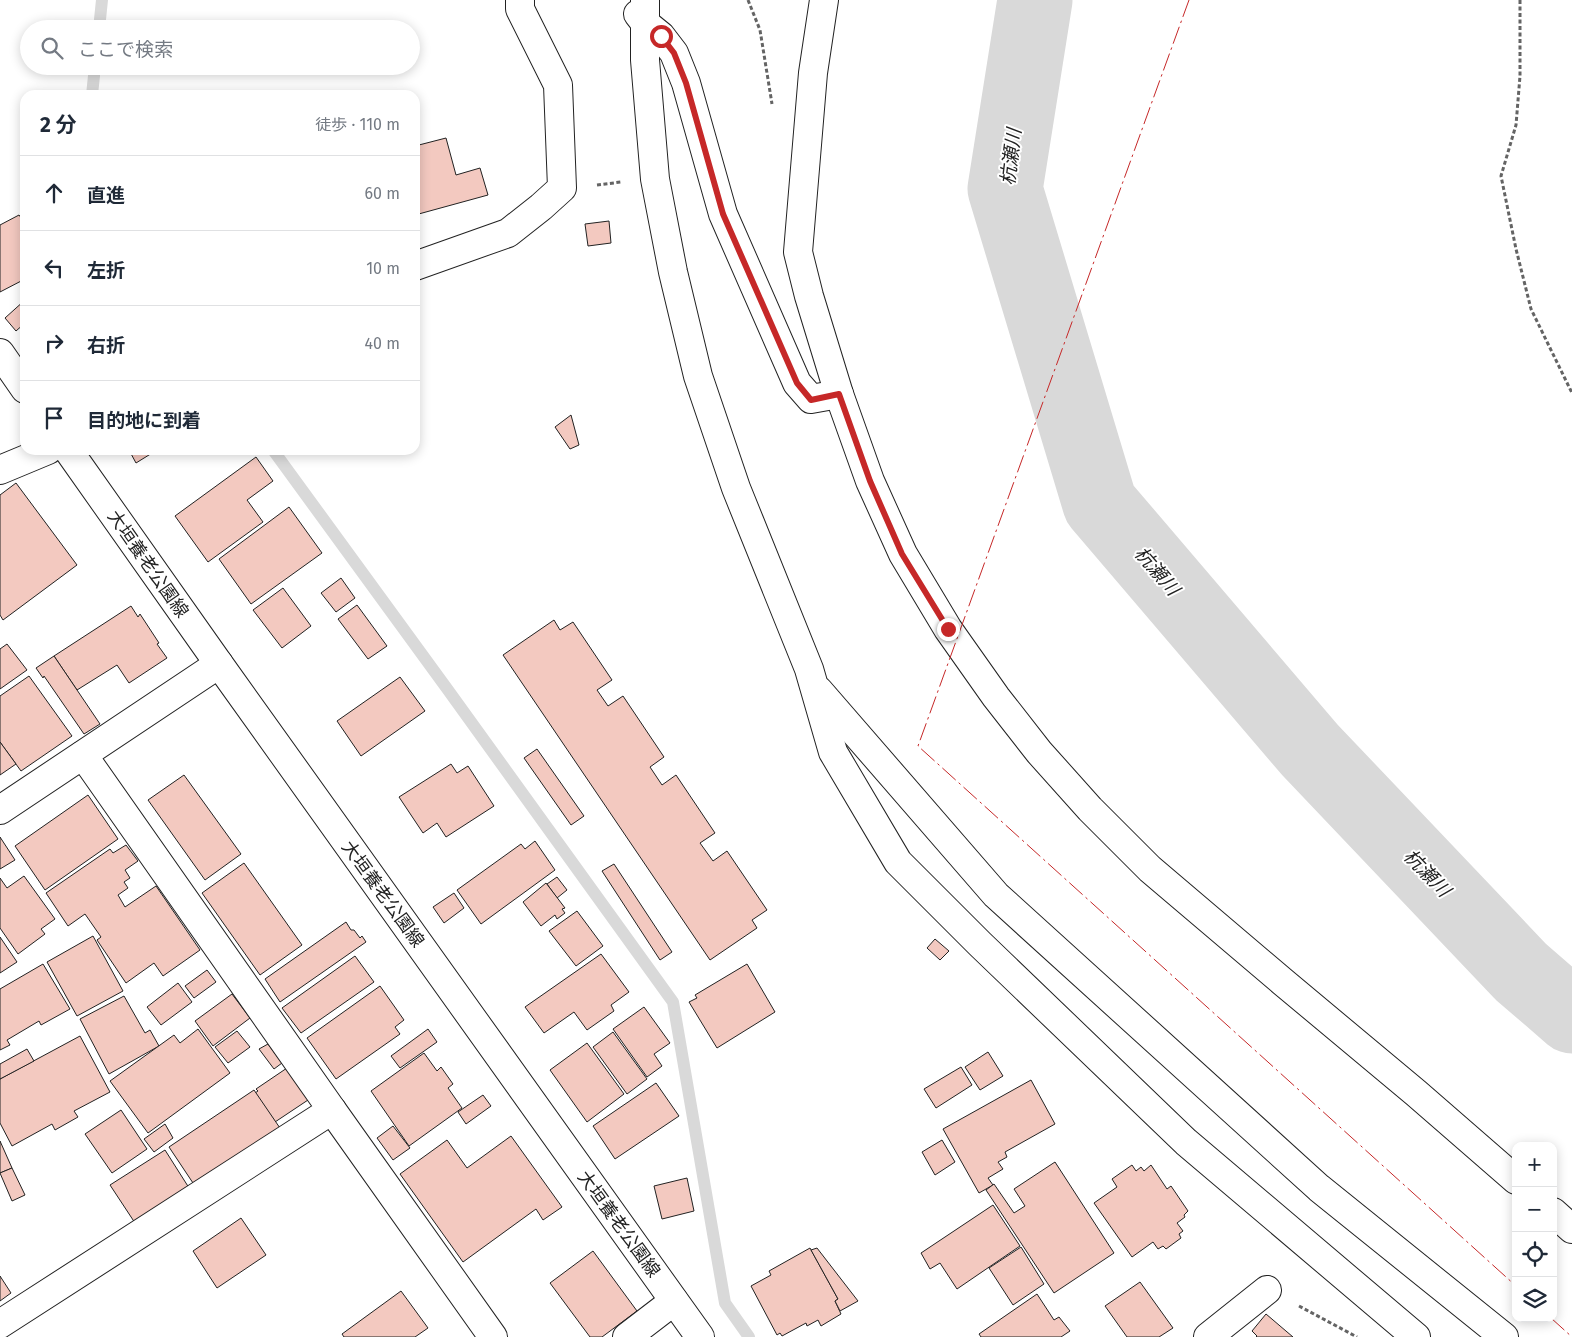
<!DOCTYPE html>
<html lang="ja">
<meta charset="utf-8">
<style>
:root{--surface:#fff;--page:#f6f6f7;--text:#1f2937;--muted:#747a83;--line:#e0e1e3}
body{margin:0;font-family:"Fira Sans","Noto Sans JP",sans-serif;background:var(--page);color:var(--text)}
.controls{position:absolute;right:15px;bottom:15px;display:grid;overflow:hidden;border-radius:10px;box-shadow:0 2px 12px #0003}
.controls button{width:45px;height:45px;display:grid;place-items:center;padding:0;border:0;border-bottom:1px solid var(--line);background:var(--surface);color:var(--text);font:25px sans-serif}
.stop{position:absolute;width:15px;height:15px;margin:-11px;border:4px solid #c62828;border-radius:50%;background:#fff}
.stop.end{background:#c62828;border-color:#fff;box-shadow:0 1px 5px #0008}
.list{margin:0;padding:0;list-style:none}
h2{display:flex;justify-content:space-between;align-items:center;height:65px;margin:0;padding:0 20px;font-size:21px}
h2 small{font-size:16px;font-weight:400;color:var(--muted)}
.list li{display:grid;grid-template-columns:32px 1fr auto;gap:15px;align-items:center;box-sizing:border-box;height:75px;padding:0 20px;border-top:1px solid var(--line)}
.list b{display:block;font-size:19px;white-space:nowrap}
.list em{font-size:16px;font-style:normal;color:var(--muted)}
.icon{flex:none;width:28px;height:28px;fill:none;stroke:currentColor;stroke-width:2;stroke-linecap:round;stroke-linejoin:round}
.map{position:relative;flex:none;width:1572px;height:1337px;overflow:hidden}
.search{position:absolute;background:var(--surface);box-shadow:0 2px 12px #0003;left:20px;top:20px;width:400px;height:55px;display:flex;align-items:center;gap:12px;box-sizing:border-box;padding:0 18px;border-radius:28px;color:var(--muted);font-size:19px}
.panel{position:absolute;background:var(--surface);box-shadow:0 2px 12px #0003;left:20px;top:90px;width:400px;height:365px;border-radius:15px}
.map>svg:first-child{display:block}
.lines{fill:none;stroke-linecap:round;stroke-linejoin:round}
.stream{stroke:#d9d9d9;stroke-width:12}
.river{stroke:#d9d9d9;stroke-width:75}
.building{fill:#f3c9c0;stroke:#222}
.minor-casing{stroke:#222;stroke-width:30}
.primary-casing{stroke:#222;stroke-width:30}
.path{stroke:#646464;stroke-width:3;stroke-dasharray:4 2.5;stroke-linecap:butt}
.minor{stroke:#fff;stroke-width:28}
.primary{stroke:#fff;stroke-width:28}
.power{stroke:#c62828;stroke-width:1;stroke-dasharray:18 4 2.5 4;stroke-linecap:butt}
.route{stroke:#c62828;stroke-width:6}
.labels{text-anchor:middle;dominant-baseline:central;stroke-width:4;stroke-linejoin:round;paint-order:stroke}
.street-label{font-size:18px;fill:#222;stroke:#fff}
.water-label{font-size:19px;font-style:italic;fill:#222;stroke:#fff}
</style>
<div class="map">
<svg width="1572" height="1337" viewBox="0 0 1572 1337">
<rect width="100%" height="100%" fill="#fff"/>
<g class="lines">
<g class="stream">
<path d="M 99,29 L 102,0"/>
<path d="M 92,95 L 95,66"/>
<path d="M 273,450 L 448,690 L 673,1002 L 725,1303 L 749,1337"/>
</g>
<path class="river" d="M 1035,0 L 1005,189 L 1100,504 L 1310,750 L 1521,972 L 1572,1016"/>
</g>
<g class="building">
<path d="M 446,138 L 456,175 L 480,168 L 488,195 L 415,215 L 415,146 Z"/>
<path d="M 19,215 L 25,223 L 25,279 L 0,292 L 0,225 Z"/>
<path d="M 609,221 L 611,243 L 588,246 L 585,224 Z"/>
<path d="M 25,300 L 25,323 L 16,331 L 5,318 Z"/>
<path d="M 571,415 L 579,445 L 570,449 L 555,427 Z"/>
<path d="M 129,450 L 157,450 L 136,463 Z"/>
<path d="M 256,457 L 273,481 L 247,500 L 263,522 L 208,562 L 175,516 Z"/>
<path d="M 16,483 L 77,565 L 3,620 L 0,615 L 0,495 Z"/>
<path d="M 289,507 L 322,553 L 251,604 L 219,559 Z"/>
<path d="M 341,578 L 355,598 L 336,612 L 321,593 Z"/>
<path d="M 283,588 L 311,626 L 282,648 L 253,610 Z"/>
<path d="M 357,605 L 387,646 L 368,659 L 338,619 Z"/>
<path d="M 131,606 L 138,617 L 140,614 L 159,643 L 157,644 L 167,658 L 129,683 L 117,665 L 77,690 L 54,656 Z"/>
<path d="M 554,620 L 560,630 L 573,622 L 612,680 L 597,690 L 608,706 L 623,696 L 664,757 L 650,767 L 662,785 L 676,775 L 715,833 L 700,843 L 713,861 L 727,851 L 767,910 L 752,920 L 757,928 L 710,960 L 503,655 Z"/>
<path d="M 7,644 L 27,670 L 0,689 L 0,649 Z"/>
<path d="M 54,656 L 100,724 L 84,734 L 44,676 L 43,678 L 36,668 Z"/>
<path d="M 29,676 L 72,736 L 21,771 L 0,742 L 0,696 Z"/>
<path d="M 400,677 L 425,711 L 361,756 L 337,721 Z"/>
<path d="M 0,742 L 16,764 L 0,775 Z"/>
<path d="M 537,749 L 584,816 L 571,825 L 524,758 Z"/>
<path d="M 451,764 L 457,773 L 468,766 L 494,806 L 446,837 L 437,823 L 423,833 L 399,797 Z"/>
<path d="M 184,775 L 241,854 L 205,880 L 148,800 Z"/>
<path d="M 88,795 L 118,839 L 45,890 L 15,846 Z"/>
<path d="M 0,837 L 15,860 L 0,869 Z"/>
<path d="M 535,841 L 555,870 L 481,924 L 457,890 L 521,844 L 525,849 Z"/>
<path d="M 126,845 L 138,861 L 125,870 L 130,878 L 124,882 L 128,888 L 118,895 L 125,907 L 156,886 L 200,950 L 163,976 L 154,963 L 126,983 L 97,940 L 101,937 L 85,914 L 68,926 L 46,893 L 110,849 L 113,853 Z"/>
<path d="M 244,863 L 302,945 L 260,975 L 202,893 Z"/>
<path d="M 614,864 L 672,952 L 660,960 L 602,871 Z"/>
<path d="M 24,876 L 55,919 L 41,929 L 45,934 L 18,954 L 0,928 L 0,878 L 7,888 Z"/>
<path d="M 557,877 L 567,890 L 557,898 L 547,884 Z"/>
<path d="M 546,883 L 565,908 L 562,909 L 565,913 L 557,919 L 555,915 L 541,926 L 523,902 Z"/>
<path d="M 454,893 L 464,908 L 444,923 L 433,907 Z"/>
<path d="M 577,911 L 603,946 L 576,966 L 549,931 Z"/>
<path d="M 346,922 L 351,930 L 354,930 L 360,938 L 362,936 L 366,942 L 280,1002 L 265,979 Z"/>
<path d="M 93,936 L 123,991 L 77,1016 L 47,962 Z"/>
<path d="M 0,937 L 17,962 L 0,973 Z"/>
<path d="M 935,939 L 949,951 L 940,960 L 927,948 Z"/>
<path d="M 601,954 L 629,992 L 611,1005 L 614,1011 L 587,1030 L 574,1012 L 544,1033 L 525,1007 Z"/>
<path d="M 355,956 L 374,982 L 301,1033 L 282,1008 Z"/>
<path d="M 43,964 L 70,1009 L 41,1025 L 39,1021 L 7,1040 L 10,1045 L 0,1050 L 0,989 Z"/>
<path d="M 747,964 L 775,1012 L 717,1048 L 689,1002 L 697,998 L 695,995 Z"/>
<path d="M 207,970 L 216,982 L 194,998 L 185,986 Z"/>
<path d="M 178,983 L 192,1002 L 161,1025 L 147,1007 Z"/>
<path d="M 380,986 L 404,1020 L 395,1027 L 400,1034 L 336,1079 L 307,1038 Z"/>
<path d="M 232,994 L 250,1018 L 213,1046 L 195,1021 Z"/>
<path d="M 124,996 L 145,1033 L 150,1030 L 159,1046 L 109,1074 L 80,1019 Z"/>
<path d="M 644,1007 L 670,1043 L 654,1054 L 662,1066 L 647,1077 L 613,1029 Z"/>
<path d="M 198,1029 L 230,1073 L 148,1133 L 110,1081 L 174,1035 L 180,1043 Z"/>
<path d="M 428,1029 L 437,1042 L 400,1068 L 391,1056 Z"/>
<path d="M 237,1031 L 250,1047 L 228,1063 L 215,1047 Z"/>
<path d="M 613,1032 L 647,1079 L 627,1094 L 593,1047 Z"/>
<path d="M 80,1036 L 110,1092 L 74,1111 L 78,1117 L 55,1130 L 52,1124 L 12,1146 L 0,1123 L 0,1079 Z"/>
<path d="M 587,1043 L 624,1094 L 587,1122 L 550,1070 Z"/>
<path d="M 268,1044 L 282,1063 L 274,1069 L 259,1049 Z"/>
<path d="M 27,1049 L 34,1061 L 0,1079 L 0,1064 Z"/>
<path d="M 988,1052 L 1003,1076 L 980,1090 L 965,1067 Z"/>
<path d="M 424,1053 L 437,1071 L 441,1067 L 453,1084 L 448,1088 L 462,1108 L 409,1146 L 371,1091 Z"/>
<path d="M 961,1067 L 972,1085 L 936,1108 L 924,1089 Z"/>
<path d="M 287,1068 L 308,1100 L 275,1122 L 255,1093 L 258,1091 L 256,1089 Z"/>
<path d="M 1031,1080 L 1055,1124 L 1005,1152 L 1007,1157 L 998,1162 L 1003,1169 L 988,1178 L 993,1185 L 979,1193 L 943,1129 Z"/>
<path d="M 656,1083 L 679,1116 L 615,1159 L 593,1126 Z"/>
<path d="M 254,1090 L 282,1131 L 197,1189 L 169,1147 Z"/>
<path d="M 483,1095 L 491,1106 L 466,1124 L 458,1112 Z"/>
<path d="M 121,1110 L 147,1149 L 112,1173 L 85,1134 Z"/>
<path d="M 165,1124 L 173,1138 L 154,1152 L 144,1139 Z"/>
<path d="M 393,1126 L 410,1148 L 393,1160 L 377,1138 Z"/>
<path d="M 511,1136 L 562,1207 L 543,1220 L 536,1209 L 463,1262 L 400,1174 L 447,1140 L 467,1168 Z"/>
<path d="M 942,1140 L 955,1162 L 935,1175 L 922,1152 Z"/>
<path d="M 0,1141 L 12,1168 L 0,1173 Z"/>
<path d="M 165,1150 L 191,1191 L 137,1226 L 110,1185 Z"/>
<path d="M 1055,1162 L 1114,1253 L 1054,1293 L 986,1190 L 994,1184 L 1014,1213 L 1025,1206 L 1014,1189 Z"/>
<path d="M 1132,1165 L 1136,1171 L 1141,1167 L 1144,1171 L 1151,1165 L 1167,1189 L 1171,1186 L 1188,1211 L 1184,1215 L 1185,1217 L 1177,1223 L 1183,1231 L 1179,1234 L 1181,1238 L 1166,1249 L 1163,1246 L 1158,1249 L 1153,1242 L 1132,1257 L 1094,1203 L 1117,1187 L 1112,1179 Z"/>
<path d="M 12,1168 L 25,1195 L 12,1201 L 0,1173 Z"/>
<path d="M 687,1178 L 694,1211 L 662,1219 L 654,1186 Z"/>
<path d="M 993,1205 L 1020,1246 L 957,1289 L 940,1263 L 930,1269 L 921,1253 Z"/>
<path d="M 241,1218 L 266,1255 L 217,1288 L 193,1251 Z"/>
<path d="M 1021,1247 L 1044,1284 L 1013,1305 L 989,1268 Z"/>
<path d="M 810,1248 L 838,1299 L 835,1301 L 841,1314 L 821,1326 L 818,1320 L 807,1326 L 806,1323 L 782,1336 L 780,1333 L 777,1335 L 751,1286 L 771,1275 L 769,1271 Z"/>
<path d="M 817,1248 L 858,1301 L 840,1311 L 835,1301 L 838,1299 L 811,1250 Z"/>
<path d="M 593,1251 L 637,1311 L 602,1337 L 590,1337 L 550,1283 Z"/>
<path d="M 0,1276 L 11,1293 L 0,1301 Z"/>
<path d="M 1140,1282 L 1173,1328 L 1159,1337 L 1127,1337 L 1105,1306 Z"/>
<path d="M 401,1291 L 428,1328 L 415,1337 L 344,1337 L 342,1334 Z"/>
<path d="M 1037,1294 L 1054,1320 L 1059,1317 L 1070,1331 L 1061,1337 L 981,1337 L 979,1334 Z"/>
<path d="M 1266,1314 L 1293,1337 L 1256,1337 L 1257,1336 L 1252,1331 Z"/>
</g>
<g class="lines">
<g class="minor-casing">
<g id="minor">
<path d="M 645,0 L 645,60 L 655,179 L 673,272 L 698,376 L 736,488 L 809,669 L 833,752 L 898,862 L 980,944 L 1186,1142 L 1416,1337"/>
<path d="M 824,0 L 813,73 L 798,252 L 809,296 L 839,394 L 870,481 L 903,554 L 948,629 L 996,697 L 1039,752 L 1090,809 L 1150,869 L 1283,982 L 1416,1093 L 1516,1180"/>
<path d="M 638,14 L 645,23 L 661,36 L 674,53 L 686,83 L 723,214 L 797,383 L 811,399 L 839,394"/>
<path d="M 415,266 L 508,233 L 541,207 L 562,188 L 558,85 L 520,9 L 520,0"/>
<path d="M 0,470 L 48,450"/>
<path d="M 819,691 L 996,895 L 1319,1188 L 1504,1337"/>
<path d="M 0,810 L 219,664"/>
<path d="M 332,1110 L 493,1337"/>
<path d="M 1553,1212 L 1572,1229"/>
<path d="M 0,1324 L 332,1110 L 83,755"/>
<path d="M 627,1337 L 674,1301"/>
<path d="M 1208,1337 L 1267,1290"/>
</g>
</g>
<g class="primary-casing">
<g id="primary">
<path d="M 0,353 L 25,389"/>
<path d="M 68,450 L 219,664 L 700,1337"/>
</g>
</g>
<g class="path">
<path d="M 748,0 L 760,30 L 772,104"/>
<path d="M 1520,0 L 1520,76 L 1516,125 L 1501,176 L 1516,249 L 1531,309 L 1572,393"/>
<path d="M 597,185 L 621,182"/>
<path d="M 1299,1306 L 1357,1337"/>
</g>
<use href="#minor" class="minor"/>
<use href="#primary" class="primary"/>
<g class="power">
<path d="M 1189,0 L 918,746 L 1516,1286"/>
<path d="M 1551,1318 L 1572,1337"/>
</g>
</g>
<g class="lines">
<path class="route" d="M 661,36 L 674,53 L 686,83 L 723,214 L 797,383 L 811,400 L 839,394 L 870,481 L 902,554 L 948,629"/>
</g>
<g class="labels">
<g class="street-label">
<text transform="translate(148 564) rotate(55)">大垣養老公園線</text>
<text transform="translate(383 894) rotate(54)">大垣養老公園線</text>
<text transform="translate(619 1224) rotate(54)">大垣養老公園線</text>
</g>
<g class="water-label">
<text transform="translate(1011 157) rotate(-83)">杭瀬川</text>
<text transform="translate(1157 571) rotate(49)">杭瀬川</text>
<text transform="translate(1427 873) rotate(46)">杭瀬川</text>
</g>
</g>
</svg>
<div class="controls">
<button>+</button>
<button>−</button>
<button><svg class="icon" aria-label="locate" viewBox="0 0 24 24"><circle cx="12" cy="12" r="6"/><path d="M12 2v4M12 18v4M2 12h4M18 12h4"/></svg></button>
<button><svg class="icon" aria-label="layers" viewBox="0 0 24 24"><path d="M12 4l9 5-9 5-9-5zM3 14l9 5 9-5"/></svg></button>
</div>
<div class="stop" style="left:661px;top:36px"></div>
<div class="stop end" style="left:948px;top:629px"></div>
<div class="search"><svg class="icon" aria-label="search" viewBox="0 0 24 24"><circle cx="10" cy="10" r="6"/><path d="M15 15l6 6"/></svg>ここで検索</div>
<section class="panel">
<h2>2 分<small>徒歩 · 110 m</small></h2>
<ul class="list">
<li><svg class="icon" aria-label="ahead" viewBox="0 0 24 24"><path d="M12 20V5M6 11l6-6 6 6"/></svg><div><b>直進</b></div><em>60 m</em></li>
<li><svg class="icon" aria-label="left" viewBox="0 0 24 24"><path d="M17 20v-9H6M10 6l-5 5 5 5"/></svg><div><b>左折</b></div><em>10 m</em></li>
<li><svg class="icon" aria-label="right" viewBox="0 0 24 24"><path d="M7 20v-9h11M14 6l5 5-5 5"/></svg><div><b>右折</b></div><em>40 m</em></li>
<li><svg class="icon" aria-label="arrive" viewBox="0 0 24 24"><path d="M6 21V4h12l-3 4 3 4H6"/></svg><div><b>目的地に到着</b></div></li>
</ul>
</section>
</div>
